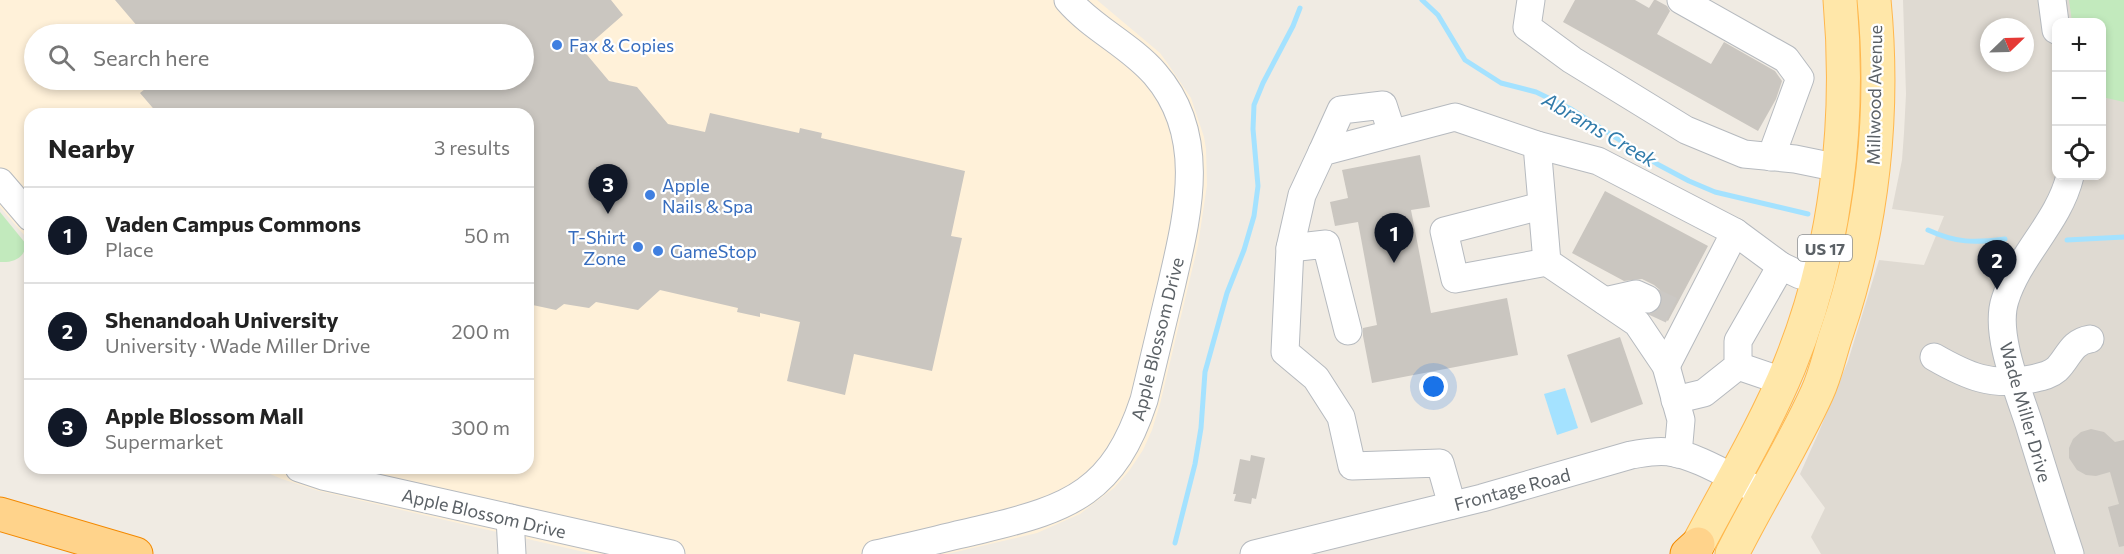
<!DOCTYPE html>
<meta charset="utf-8">
<style>
:root{--surface:#fff;--page:#f6f6f6;--text:#222;--muted:#767676;--line:#e0e0e0;--accent:#111827}
body{margin:0;font-family:Commissioner,sans-serif;background:var(--page);color:var(--text)}
.controls{position:absolute;right:18px;top:18px;display:grid;overflow:hidden;border-radius:12px;box-shadow:0 3px 9px #0003}
.controls button{width:54px;height:54px;display:grid;place-items:center;padding:0;border:0;border-bottom:2px solid var(--line);background:var(--surface);color:var(--text);font:30px sans-serif}
.compass{position:absolute;left:1980px;top:18px;width:54px;height:54px;border-radius:50%;background:var(--surface);box-shadow:0 3px 9px #0003;rotate:67deg}
.you{position:absolute;left:1434px;top:387px;width:21px;height:21px;margin:-15px;border:4px solid #fff;border-radius:50%;background:#1a73e8;box-shadow:0 0 0 9px #1a73e833}
.badge{display:grid;place-items:center;width:39px;height:39px;border-radius:50%;background:var(--accent);color:#fff;font-size:20px;font-weight:700}
.pin{position:absolute;translate:-50% -50px;filter:drop-shadow(0 2px 3px #0008)}
.pin::after{content:'';position:absolute;top:32px;width:21px;height:18px;background:inherit;clip-path:polygon(0 0,100% 0,50% 100%)}
.list{margin:0;padding:0;list-style:none}
h2{display:flex;justify-content:space-between;align-items:center;height:78px;margin:0;padding:0 24px;font-size:26px}
h2 small{font-size:20px;font-weight:400;color:var(--muted)}
.list li{display:grid;grid-template-columns:39px 1fr auto;gap:18px;align-items:center;box-sizing:border-box;height:96px;padding:0 24px;border-top:2px solid var(--line)}
.list b{display:block;font-size:22px;white-space:nowrap}
.list p{margin:0;font-size:20px;white-space:nowrap;color:var(--muted)}
.list em{font-size:20px;font-style:normal;color:var(--muted)}
.icon{flex:none;width:33px;height:33px;fill:none;stroke:currentColor;stroke-width:2;stroke-linecap:round;stroke-linejoin:round}
.map{position:relative;flex:none;width:2124px;height:554px;overflow:hidden}
.search{position:absolute;background:var(--surface);box-shadow:0 3px 9px #0003;left:24px;top:24px;width:510px;height:66px;display:flex;align-items:center;gap:15px;box-sizing:border-box;padding:0 21px;border-radius:33px;color:var(--muted);font-size:22px}
.panel{position:absolute;background:var(--surface);box-shadow:0 3px 9px #0003;left:24px;top:108px;width:510px;height:366px;border-radius:18px}
.map>svg:first-child{display:block}
.commercial{fill:#fff1d9;fill-rule:evenodd}
.education{fill:#dfdad2;fill-rule:evenodd}
.green{fill:#c2eabd}
.water{fill:#a4e2ff}
.lines{fill:none;stroke-linecap:round;stroke-linejoin:round}
.stream{stroke:#a4e2ff;stroke-width:5}
.building{fill:#cac6c0}
.minor-tunnel{stroke:#cbc8c4;stroke-width:27;stroke-dasharray:27 14;stroke-linecap:butt}
.minor-casing{stroke:#b6babf;stroke-width:29}
.major-casing{stroke:#ffb74d;stroke-width:35}
.highway-casing{stroke:#f38900;stroke-width:35}
.minor{stroke:#fff;stroke-width:27}
.major{stroke:#ffe7a9;stroke-width:33}
.highway{stroke:#ffd38b;stroke-width:33}
.shop-dot{fill:#3f7fe0;stroke:#fff;stroke-width:2}
.labels{text-anchor:middle;dominant-baseline:central;stroke-width:4.5;stroke-linejoin:round;paint-order:stroke}
.shield{fill:#fff;stroke:#8c9094;stroke-width:1.5}
.shield-label{font-size:16px;font-weight:bold;fill:#5b6166}
.shop-label{font-size:18px;fill:#366cbe;stroke:#fff;text-anchor:start}
.street-label{font-size:18px;fill:#5b6166;stroke:#fff}
.water-label{font-size:20px;font-style:italic;fill:#317baa;stroke:#fff}
</style>
<div class="map">
<svg width="2124" height="554" viewBox="0 0 2124 554">
<rect width="100%" height="100%" fill="#f0ebe3"/>
<path class="commercial" d="M 0,0 L 1097,0 L 1160,53 L 1168,64 L 1191,98 L 1204,137 L 1206,149 L 1207,185 L 1198,245 L 1160,404 L 1152,430 L 1143,450 L 1129,471 L 1114,488 L 1080,514 L 1037,533 L 947,554 L 593,554 L 319,491 L 282,479 L 256,468 L 528,468 L 528,114 L 30,114 L 30,242 L 0,207 ZM 34,34 L 524,34 L 524,80 L 34,80 Z"/>
<path class="education" d="M 1903,0 L 2124,0 L 2124,554 L 1821,554 L 1811,537 L 1825,508 L 1800,474 L 1818,434 L 1848,361 L 1879,260 L 1924,265 L 1944,216 L 1892,209 L 1902,160 L 1904,133 L 1906,94 ZM 2056,22 L 2102,22 L 2102,176 L 2056,176 ZM 1989,27 L 2025,27 L 2025,63 L 1989,63 Z"/>
<g class="green">
<path d="M 2069,0 L 2124,0 L 2124,102 L 2102,97 L 2102,22 L 2072,22 Z"/>
<path d="M 0,212 L 26,244 C 25,258 13,263 0,262 Z"/>
</g>
<path class="water" d="M 1565,388 L 1578,428 L 1557,435 L 1544,394 Z"/>
<g class="lines">
<g class="stream">
<path d="M 1422,0 L 1438,15 L 1465,60 L 1501,83 L 1536,92 L 1571,109 L 1657,164 L 1689,181 L 1715,192 L 1808,214"/>
<path d="M 1928,230 C 1956,243 1974,243 2005,239"/>
<path d="M 2067,240 L 2124,237"/>
<path d="M 1175,543 L 1195,464 L 1201,428 L 1205,372 L 1227,293 L 1244,250 L 1254,216 L 1258,186 L 1253,129 L 1254,105 L 1263,83 L 1293,26 L 1300,8"/>
</g>
</g>
<g class="building">
<path d="M 115,0 L 611,0 L 623,15 L 583,50 L 609,81 L 637,87 L 668,124 L 705,132 L 710,113 L 799,133 L 800,128 L 822,133 L 821,138 L 965,171 L 951,236 L 962,238 L 932,371 L 854,354 L 845,395 L 787,381 L 800,322 L 760,313 L 760,317 L 737,312 L 738,308 L 660,290 L 638,310 L 596,302 L 589,308 L 564,304 L 556,310 L 528,304 L 528,114 L 158,114 L 140,93 L 156,80 L 524,80 L 524,34 L 144,34 Z"/>
<path d="M 1575,0 L 1635,0 L 1649,8 L 1654,0 L 1656,0 L 1667,6 L 1670,11 L 1657,34 L 1711,64 L 1724,42 L 1775,71 L 1782,81 L 1776,99 L 1758,131 L 1563,22 Z"/>
<path d="M 1420,155 L 1430,207 L 1411,210 L 1431,313 L 1507,298 L 1518,355 L 1372,383 L 1363,336 L 1363,328 L 1377,325 L 1358,222 L 1335,226 L 1330,202 L 1348,198 L 1342,170 Z"/>
<path d="M 1605,191 L 1708,246 L 1668,321 L 1654,313 L 1661,306 L 1663,298 L 1660,290 L 1654,285 L 1642,279 L 1624,281 L 1572,253 Z"/>
<path d="M 1620,337 L 1643,404 L 1591,423 L 1567,355 Z"/>
<path d="M 2091,429 L 2104,432 L 2115,442 L 2124,440 L 2124,546 L 2119,547 L 2108,507 L 2119,504 L 2110,472 L 2096,476 L 2086,475 L 2077,470 L 2069,458 L 2069,448 L 2073,439 L 2081,432 Z"/>
<path d="M 1251,455 L 1265,458 L 1256,499 L 1252,498 L 1251,504 L 1234,501 L 1236,494 L 1233,494 L 1240,459 L 1250,461 Z"/>
</g>
<g class="lines">
<path class="minor-tunnel" d="M 1647,299 L 1673,311"/>
<g class="minor-casing">
<g id="minor">
<path d="M 1531,0 L 1527,27 L 1572,60 L 1686,130 L 1744,154 L 1795,159 L 1839,168"/>
<path d="M 1681,0 L 1786,59 L 1800,78 L 1771,157"/>
<path d="M 2052,0 L 2056,30"/>
<path d="M 1537,145 L 1598,161 L 1735,232 L 1666,366"/>
<path d="M 1322,152 L 1341,110 L 1383,105 L 1392,133"/>
<path d="M 2070,176 C 2059,222 2019,255 2005,300 C 1994,333 2018,390 2029,424 C 2042,467 2056,511 2070,554"/>
<path d="M 0,182 L 30,217"/>
<path d="M 1541,206 L 1444,231 L 1455,279 L 1547,262"/>
<path d="M 1735,232 L 1781,266"/>
<path d="M 1290,248 L 1326,244 L 1348,331"/>
<path d="M 1605,301 L 1636,294 L 1647,299"/>
<path d="M 1934,357 C 1967,376 1992,387 2031,379 C 2040,377 2049,376 2057,369 C 2069,357 2071,342 2090,339"/>
<path d="M 1738,366 L 1782,381"/>
<path d="M 1675,400 L 1704,393 L 1738,366 L 1738,341 L 1781,266 L 1800,275 L 1819,277"/>
<path d="M 299,468 L 323,476 L 671,554"/>
<path d="M 1452,505 L 1440,463 L 1352,466 L 1341,417 L 1316,378 L 1285,352 L 1290,248 L 1302,195 L 1322,152 L 1455,117 L 1537,145 L 1547,262 L 1637,323 L 1666,366 L 1681,420 L 1678,454"/>
<path d="M 510,518 L 512,554"/>
<path d="M 876,554 C 912,546 948,537 983,529 C 1072,508 1114,491 1144,400 C 1153,361 1163,322 1172,283 C 1188,213 1208,135 1155,74 C 1130,45 1093,29 1068,0"/>
<path d="M 1254,554 L 1482,498 L 1631,455 C 1644,453 1656,450 1669,452 C 1697,455 1737,481 1764,493"/>
</g>
</g>
<g class="major-casing">
<g id="major">
<path d="M 1693,554 C 1725,492 1762,432 1789,367 C 1836,252 1851,124 1840,0"/>
<path d="M 1732,554 C 1759,500 1792,448 1817,393 C 1826,374 1830,352 1837,332 C 1873,226 1885,112 1874,0"/>
</g>
</g>
<g class="highway-casing">
<g id="highway">
<path d="M 0,514 L 136,554"/>
<path d="M 1687,554 L 1698,544"/>
</g>
</g>
<use href="#minor" class="minor"/>
<use href="#major" class="major"/>
<use href="#highway" class="highway"/>
</g>
<g class="shop-dot">
<circle cx="557" cy="45" r="6"/>
<circle cx="650" cy="195" r="6"/>
<circle cx="638" cy="247" r="6"/>
<circle cx="658" cy="251" r="6"/>
</g>
<g class="labels">
<rect class="shield" x="1798" y="235" width="54" height="26" rx="4.5"/>
<g class="shield-label">
<text x="1825" y="248">US 17</text>
</g>
<g class="shop-label">
<text x="569" y="45">Fax &amp; Copies</text>
<text x="662" y="185">Apple<tspan x="662" dy="21">Nails &amp; Spa</tspan></text>
<text x="626" y="237" text-anchor="end">T-Shirt<tspan x="626" dy="21">Zone</tspan></text>
<text x="670" y="251">GameStop</text>
</g>
<g class="street-label">
<text transform="translate(1874 95) rotate(-89)">Millwood Avenue</text>
<text transform="translate(1157 339) rotate(-76)">Apple Blossom Drive</text>
<text transform="translate(2026 412) rotate(74)">Wade Miller Drive</text>
<text transform="translate(1512 489) rotate(-15)">Frontage Road</text>
<text transform="translate(484 513) rotate(13)">Apple Blossom Drive</text>
</g>
<g class="water-label">
<text transform="translate(1600 129) rotate(30)">Abrams Creek</text>
</g>
</g>
</svg>
<div class="controls">
<button>+</button>
<button>−</button>
<button><svg class="icon" aria-label="locate" viewBox="0 0 24 24"><circle cx="12" cy="12" r="6"/><path d="M12 2v4M12 18v4M2 12h4M18 12h4"/></svg></button>
</div>
<svg class="compass" viewBox="-18 -18 36 36"><path d="M0-13l5 13h-10z" fill="#e53935"/><path d="M0 13l5-13h-10z" fill="#767676"/></svg>
<div class="you"></div>
<div class="pin badge" style="left:1394px;top:263px">1</div>
<div class="pin badge" style="left:1997px;top:290px">2</div>
<div class="pin badge" style="left:608px;top:214px">3</div>
<div class="search"><svg class="icon" aria-label="search" viewBox="0 0 24 24"><circle cx="10" cy="10" r="6"/><path d="M15 15l6 6"/></svg>Search here</div>
<section class="panel">
<h2>Nearby<small>3 results</small></h2>
<ul class="list">
<li><span class="badge">1</span><div><b>Vaden Campus Commons</b><p>Place</p></div><em>50 m</em></li>
<li><span class="badge">2</span><div><b>Shenandoah University</b><p>University · Wade Miller Drive</p></div><em>200 m</em></li>
<li><span class="badge">3</span><div><b>Apple Blossom Mall</b><p>Supermarket</p></div><em>300 m</em></li>
</ul>
</section>
</div>
